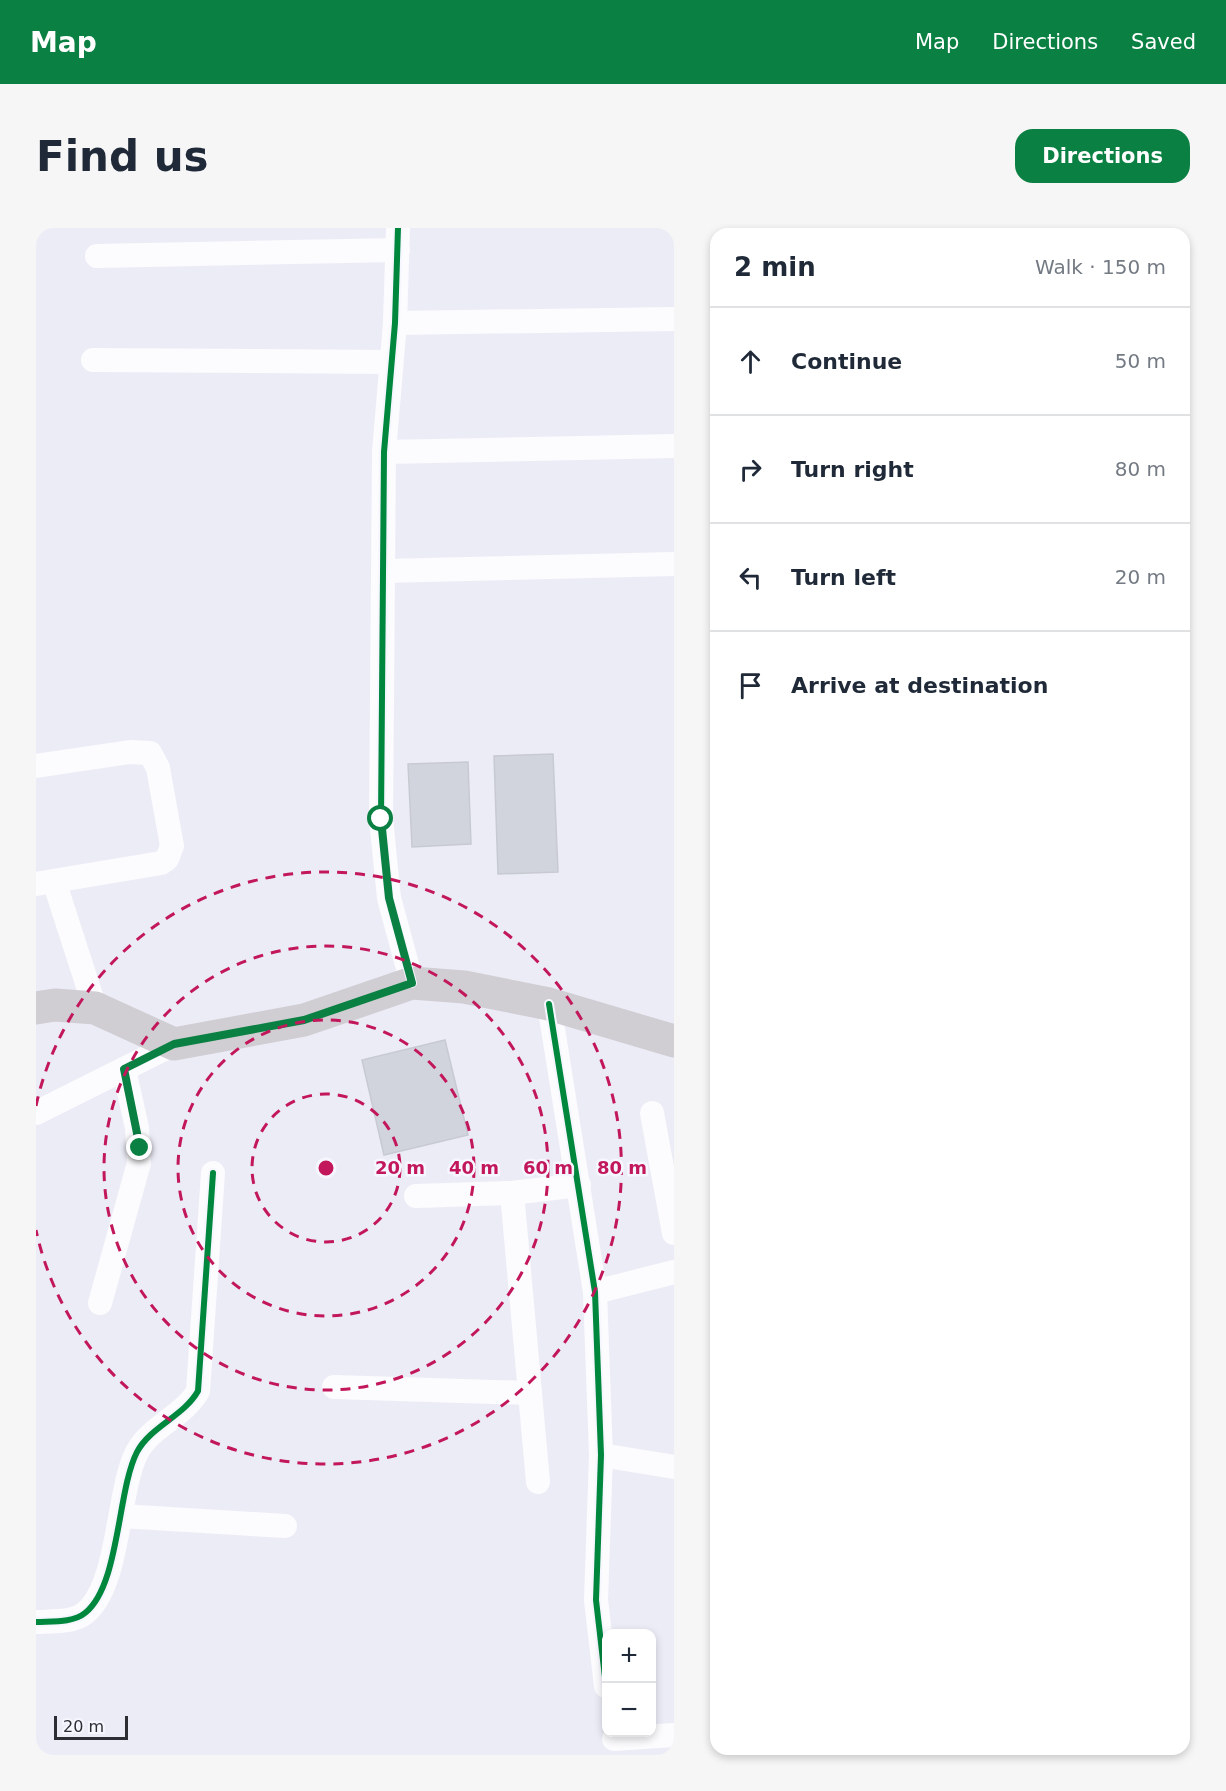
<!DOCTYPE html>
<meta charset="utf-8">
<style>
:root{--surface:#fff;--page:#f6f6f7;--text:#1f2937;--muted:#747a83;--line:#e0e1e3;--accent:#0b8043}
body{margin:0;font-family:"DejaVu Sans",sans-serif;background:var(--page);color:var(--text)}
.controls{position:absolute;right:18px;bottom:18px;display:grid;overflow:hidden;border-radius:12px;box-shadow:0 3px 9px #0003}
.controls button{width:54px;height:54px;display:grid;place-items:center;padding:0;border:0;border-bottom:2px solid var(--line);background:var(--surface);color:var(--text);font:30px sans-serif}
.scale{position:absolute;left:18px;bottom:15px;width:74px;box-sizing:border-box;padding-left:6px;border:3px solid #2d2d34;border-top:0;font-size:16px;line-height:21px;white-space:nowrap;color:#2d2d34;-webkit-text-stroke:4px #f6f7fe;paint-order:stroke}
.stop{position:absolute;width:18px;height:18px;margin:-14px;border:4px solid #0b8043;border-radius:50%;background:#fff}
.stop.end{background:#0b8043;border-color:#fff;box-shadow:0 2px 6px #0008}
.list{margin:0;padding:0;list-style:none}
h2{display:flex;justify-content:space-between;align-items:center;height:78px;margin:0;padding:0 24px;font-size:26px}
h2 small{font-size:20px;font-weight:400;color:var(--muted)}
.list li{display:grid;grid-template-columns:39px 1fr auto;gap:18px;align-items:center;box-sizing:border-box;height:108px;padding:0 24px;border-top:2px solid var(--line)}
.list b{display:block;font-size:22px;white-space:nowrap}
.list em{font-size:20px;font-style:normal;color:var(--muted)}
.icon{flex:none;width:33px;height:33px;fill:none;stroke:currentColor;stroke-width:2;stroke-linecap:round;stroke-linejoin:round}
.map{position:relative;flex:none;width:638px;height:1527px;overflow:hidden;border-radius:18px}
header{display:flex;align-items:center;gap:36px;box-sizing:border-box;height:84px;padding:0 30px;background:var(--accent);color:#fff}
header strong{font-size:28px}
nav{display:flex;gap:33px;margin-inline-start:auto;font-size:21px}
.intro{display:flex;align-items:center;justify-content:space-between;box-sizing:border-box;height:144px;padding:0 36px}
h1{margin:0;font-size:42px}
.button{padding:15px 27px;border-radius:18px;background:var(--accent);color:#fff;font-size:21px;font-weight:700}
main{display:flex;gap:36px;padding:0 36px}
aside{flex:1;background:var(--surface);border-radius:18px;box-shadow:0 3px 9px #0003}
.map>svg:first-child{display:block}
.building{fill:#d1d4dc;stroke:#c8cad2;stroke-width:1.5}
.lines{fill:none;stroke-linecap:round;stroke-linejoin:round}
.street{stroke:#fcfcfe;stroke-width:24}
.secondary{stroke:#d0cdd3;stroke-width:33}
.cycleway-casing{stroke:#f6f7fe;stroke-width:10}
.cycleway{stroke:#00873e;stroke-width:6}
.route{stroke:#0b8043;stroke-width:8}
.ring{fill:none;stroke:#c2185b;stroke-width:3;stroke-dasharray:10 8}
.centre{fill:#c2185b;stroke:#f6f7fe;stroke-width:3}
.ring-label{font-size:18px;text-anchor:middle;font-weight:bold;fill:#c2185b;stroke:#f6f7fe;stroke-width:5;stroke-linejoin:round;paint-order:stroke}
</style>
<header>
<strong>Map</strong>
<nav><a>Map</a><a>Directions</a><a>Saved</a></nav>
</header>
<div class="intro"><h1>Find us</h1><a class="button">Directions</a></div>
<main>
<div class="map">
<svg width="638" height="1527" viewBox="0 0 638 1527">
<rect width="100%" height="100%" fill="#ececf7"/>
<g class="building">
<path d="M 517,526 L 522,644 L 462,646 L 458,528 Z"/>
<path d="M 432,534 L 435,616 L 376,619 L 372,536 Z"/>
<path d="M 409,812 L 432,907 L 348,927 L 326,832 Z"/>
</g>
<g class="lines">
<g class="street">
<path d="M 362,0 L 359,95 L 348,224 L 345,591 L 353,670 L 376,755"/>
<path d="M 61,28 L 362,22"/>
<path d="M 359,95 L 638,91"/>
<path d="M 57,132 L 354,134"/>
<path d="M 348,224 L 638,218"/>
<path d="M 348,343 L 638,336"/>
<path d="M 0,538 L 94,524 L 114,525 L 122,540 L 136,618 L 131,631 L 125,635 L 0,656"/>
<path d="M 18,653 L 59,780"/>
<path d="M 513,776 L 559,1064 L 565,1227 L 560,1372 L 570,1458"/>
<path d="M 0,885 L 138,816"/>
<path d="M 616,885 L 638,1005"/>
<path d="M 476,965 L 502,1254"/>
<path d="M 380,968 L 476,965 L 543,957"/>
<path d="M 559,1064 L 638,1044"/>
<path d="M 64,1075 L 103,935 L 101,900 L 88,841"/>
<path d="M 298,1159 L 494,1165"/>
<path d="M 565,1227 L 638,1239"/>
<path d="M 85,1288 L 249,1298"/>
<path d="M 0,1394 C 15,1393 37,1395 49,1385 C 84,1357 81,1263 101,1224 C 114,1199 148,1188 162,1163 L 177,945"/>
<path d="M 578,1511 L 638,1507"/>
</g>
<path class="secondary" d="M 0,780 L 19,777 L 59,780 L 138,816 L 268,792 L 376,755 L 428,759 L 513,776 L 638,813"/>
<g class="cycleway-casing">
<g id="cycleway">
<path d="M 362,0 L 359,95 L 348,224 L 345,591 L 353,670 L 376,755"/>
<path d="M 513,776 L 559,1064 L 565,1227 L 560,1372 L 570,1458"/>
<path d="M 0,1394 C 15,1393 37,1395 49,1385 C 84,1357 81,1263 101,1224 C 114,1199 148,1188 162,1163 L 177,945"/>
</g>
</g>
<use href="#cycleway" class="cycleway"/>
</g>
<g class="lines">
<path class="route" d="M 104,920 L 88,841 L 138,816 L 268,792 L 376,755 L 353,670 L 345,591"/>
</g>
<g class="ring">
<circle cx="290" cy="940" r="74"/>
<circle cx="290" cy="940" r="148"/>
<circle cx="290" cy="940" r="222"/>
<path d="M0 878A296 296 0 1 1 0 1002"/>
</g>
<circle cx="290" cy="940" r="9" class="centre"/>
<g class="ring-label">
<text x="364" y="946">20 m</text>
<text x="438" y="946">40 m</text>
<text x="512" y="946">60 m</text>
<text x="586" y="946">80 m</text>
</g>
</svg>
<div class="controls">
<button>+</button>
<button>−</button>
</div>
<div class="scale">20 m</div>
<div class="stop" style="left:345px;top:591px"></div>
<div class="stop end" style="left:104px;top:920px"></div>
</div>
<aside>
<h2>2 min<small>Walk · 150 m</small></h2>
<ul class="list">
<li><svg class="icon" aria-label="ahead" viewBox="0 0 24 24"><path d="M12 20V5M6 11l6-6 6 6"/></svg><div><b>Continue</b></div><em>50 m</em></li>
<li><svg class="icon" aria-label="right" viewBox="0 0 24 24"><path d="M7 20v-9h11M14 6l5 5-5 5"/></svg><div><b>Turn right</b></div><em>80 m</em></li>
<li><svg class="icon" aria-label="left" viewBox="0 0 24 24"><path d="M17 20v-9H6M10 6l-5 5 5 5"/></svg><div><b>Turn left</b></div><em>20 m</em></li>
<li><svg class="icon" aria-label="arrive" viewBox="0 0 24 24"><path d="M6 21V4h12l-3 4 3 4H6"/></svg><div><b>Arrive at destination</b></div></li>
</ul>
</aside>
</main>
